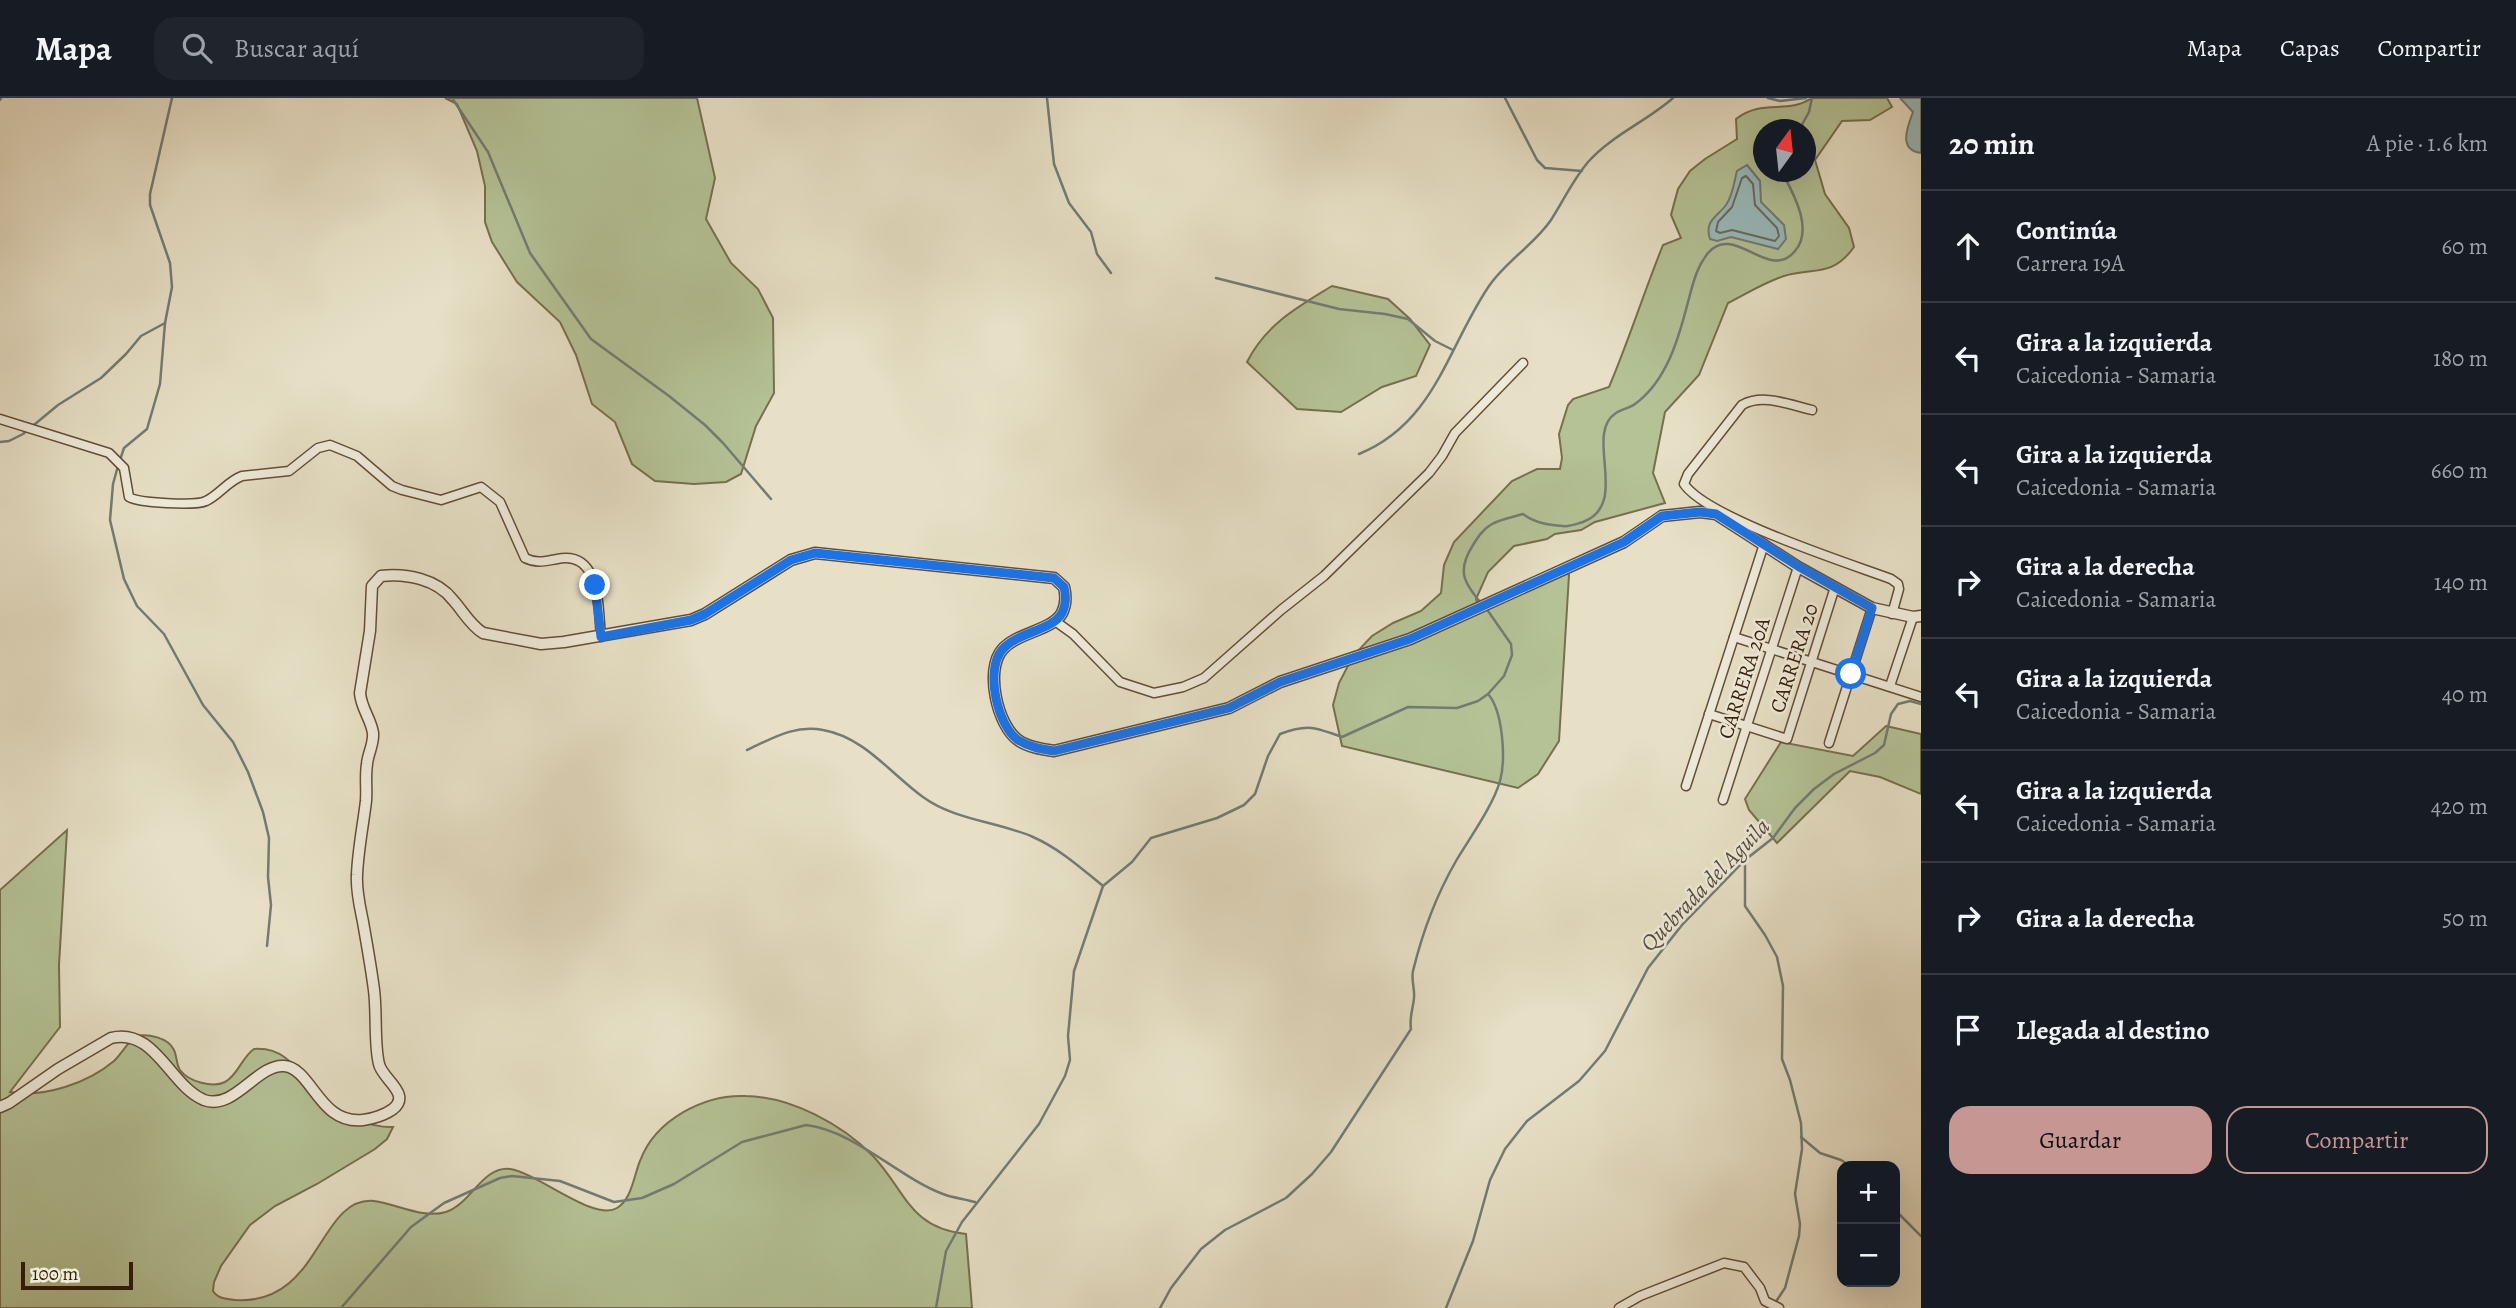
<!DOCTYPE html>
<html lang="es">
<meta charset="utf-8">
<style>
:root{--surface:#171b24;--page:#20242c;--text:#f1f3f6;--muted:#9ea1a6;--line:#363941;--accent:#c59692}
body{margin:0;font-family:Alegreya,serif;background:var(--page);color:var(--text)}
.controls{position:absolute;right:21px;bottom:21px;display:grid;overflow:hidden;border-radius:14px;box-shadow:0 7px 28px #0002}
.controls button{width:63px;height:63px;display:grid;place-items:center;padding:0;border:0;border-bottom:2px solid var(--line);background:var(--surface);color:var(--text);font:35px sans-serif}
.compass{position:absolute;left:1753px;top:21px;width:63px;height:63px;border-radius:50%;background:var(--surface);box-shadow:0 7px 28px #0002;rotate:15deg}
.scale{position:absolute;left:21px;bottom:18px;width:112px;box-sizing:border-box;padding-left:7px;border:4px solid #371e07;border-top:0;font-size:19px;line-height:24px;white-space:nowrap;color:#371e07;-webkit-text-stroke:5px #efebda;paint-order:stroke}
.stop{position:absolute;width:21px;height:21px;margin:-16px;border:5px solid #1a73e8;border-radius:50%;background:#fff}
.stop.end{background:#1a73e8;border-color:#fff;box-shadow:0 2px 7px #0008}
.list{margin:0;padding:0;list-style:none}
h2{display:flex;justify-content:space-between;align-items:center;height:91px;margin:0;padding:0 28px;font-size:30px}
h2 small{font-size:23px;font-weight:400;color:var(--muted)}
.list li{display:grid;grid-template-columns:46px 1fr auto;gap:21px;align-items:center;box-sizing:border-box;height:112px;padding:0 28px;border-top:2px solid var(--line)}
.list b{display:block;font-size:26px;white-space:nowrap}
.list p{margin:0;font-size:23px;white-space:nowrap;color:var(--muted)}
.list em{font-size:23px;font-style:normal;color:var(--muted)}
.actions{display:flex;gap:14px;padding:21px 28px}
.actions a{flex:1;padding:16px 0;border:2px solid var(--accent);border-radius:21px;text-align:center;font-size:24px;color:var(--accent)}
.actions .main{background:var(--accent);color:#111}
.icon{flex:none;width:38px;height:38px;fill:none;stroke:currentColor;stroke-width:2;stroke-linecap:round;stroke-linejoin:round}
.map{position:relative;flex:none;width:1921px;height:1210px;overflow:hidden}
header{display:flex;align-items:center;gap:42px;box-sizing:border-box;height:98px;padding:0 35px;background:var(--surface);border-bottom:2px solid var(--line)}
header strong{font-size:33px}
nav{display:flex;gap:38px;margin-inline-start:auto;font-size:24px}
.search{width:490px;height:63px;background:var(--page);display:flex;align-items:center;gap:18px;box-sizing:border-box;padding:0 24px;border-radius:21px;color:var(--muted);font-size:26px}
main{display:flex}
aside{flex:1;background:var(--surface)}
.map>svg:first-child{display:block}
.green{fill:#b4c296;stroke:#76704e;stroke-width:2;fill-rule:evenodd}
.water{fill:#9abbbd;stroke:#727c74;stroke-width:2}
.lines{fill:none;stroke-linecap:round;stroke-linejoin:round}
.shore{stroke:#686c62;stroke-width:2}
.stream{stroke:#727c74;stroke-width:2.5}
.minor-casing{stroke:#634e37;stroke-width:11}
.tertiary-casing{stroke:#634e37;stroke-width:13}
.minor{stroke:#efebda;stroke-width:8}
.tertiary{stroke:#efebda;stroke-width:10}
.route{stroke:#1a73e8;stroke-width:9}
.labels{text-anchor:middle;dominant-baseline:central;stroke-width:5;stroke-linejoin:round;paint-order:stroke}
.street-label{font-size:21px;fill:#371e07;stroke:#efebda}
.water-label{font-size:23px;font-style:italic;fill:#554d3e;stroke:#efebda}
</style>
<header>
<strong>Mapa</strong>
<div class="search"><svg class="icon" aria-label="search" viewBox="0 0 24 24"><circle cx="10" cy="10" r="6"/><path d="M15 15l6 6"/></svg>Buscar aquí</div>
<nav><a>Mapa</a><a>Capas</a><a>Compartir</a></nav>
</header>
<main>
<div class="map">
<svg width="1921" height="1210" viewBox="0 0 1921 1210">
<rect width="100%" height="100%" fill="#e7e0c6"/>
<filter id="stains"><feTurbulence type="fractalNoise" baseFrequency=".00286" numOctaves="4"/><feColorMatrix values="0 0 0 0 .2 0 0 0 0 .09 0 0 0 0 .02 0 0 0 .5 -.17"/></filter>
<radialGradient id="worn" r=".72"><stop offset=".6" stop-color="#630" stop-opacity="0"/><stop offset="1" stop-color="#630" stop-opacity=".3"/></radialGradient>
<g class="green">
<path d="M 445,0 L 697,0 L 715,80 L 706,121 L 731,165 L 758,191 L 773,220 L 774,295 L 756,328 L 741,376 L 726,384 L 694,386 L 655,383 L 632,366 L 615,324 L 592,306 L 576,257 L 560,224 L 517,184 L 492,144 L 485,124 L 485,88 L 477,53 L 457,6 Z"/>
<path d="M 1812,0 L 1887,0 L 1892,9 L 1870,22 L 1842,23 L 1815,62 L 1825,96 L 1849,130 L 1854,149 C 1832,180 1813,169 1784,178 C 1765,184 1746,196 1728,205 L 1699,277 L 1665,314 L 1653,375 L 1665,405 L 1595,424 L 1581,432 L 1555,436 L 1547,441 L 1514,448 L 1488,474 L 1476,501 L 1478,507 L 1560,470 L 1569,477 L 1559,643 L 1538,676 L 1518,690 L 1342,648 L 1333,607 L 1339,585 L 1353,558 L 1372,538 L 1393,525 L 1421,513 L 1441,495 L 1444,467 L 1454,444 L 1512,383 L 1537,371 L 1560,371 L 1562,360 L 1559,336 L 1568,307 L 1573,301 L 1609,289 C 1629,242 1644,194 1663,147 L 1681,140 L 1671,117 L 1678,91 L 1690,73 L 1705,61 L 1737,41 L 1736,21 C 1763,0 1787,17 1812,0 ZM 1764,32 L 1806,32 L 1806,74 L 1764,74 Z"/>
<path d="M 1332,188 L 1388,201 L 1410,221 L 1430,247 L 1416,278 L 1382,289 L 1341,314 L 1297,311 L 1247,264 C 1266,226 1298,209 1332,188 Z"/>
<path d="M 1886,628 L 1921,636 L 1921,696 L 1880,679 L 1850,673 L 1777,745 L 1749,712 L 1745,701 L 1781,644 L 1853,658 Z"/>
<path d="M 67,732 L 59,867 L 60,929 L 10,994 C 44,1000 88,985 114,963 C 122,955 127,945 136,938 C 148,936 168,939 174,952 C 177,958 176,966 180,972 C 189,984 213,990 225,984 C 238,977 242,959 254,951 C 292,948 302,984 326,1004 C 343,1018 372,1030 393,1029 L 387,1041 L 375,1051 L 317,1086 L 275,1108 L 250,1127 L 221,1168 L 214,1184 L 213,1193 C 218,1201 227,1201 236,1202 C 321,1207 318,1098 374,1103 C 397,1106 423,1121 446,1114 C 471,1106 482,1068 510,1071 C 538,1075 594,1124 617,1110 C 632,1101 634,1077 640,1063 C 655,1022 704,996 746,998 C 791,999 842,1026 873,1058 C 906,1093 909,1130 966,1136 L 972,1210 L 0,1210 L 0,792 Z"/>
</g>
<g class="water">
<path d="M 1900,0 L 1921,0 L 1921,55 C 1898,52 1907,30 1913,14 Z"/>
<path d="M 1747,67 L 1760,83 L 1761,104 L 1784,127 L 1786,141 L 1778,151 L 1731,139 L 1717,143 L 1710,141 C 1704,123 1717,119 1726,107 C 1733,97 1734,84 1737,73 Z"/>
</g>
<g class="lines">
<path class="shore" d="M 1746,78 L 1753,86 L 1755,107 L 1777,130 L 1779,138 L 1775,143 L 1732,132 L 1720,135 L 1716,133 L 1718,124 L 1732,109 L 1742,80 Z"/>
<g class="stream">
<path d="M 452,0 L 488,54 L 530,155 L 591,241 L 669,298 L 705,327 L 723,345 L 771,401"/>
<path d="M 1047,0 L 1054,66 L 1069,105 L 1091,134 L 1097,156 L 1111,175"/>
<path d="M 1505,0 L 1537,62 L 1545,70 L 1582,73"/>
<path d="M 1768,0 L 1780,3 L 1806,0"/>
<path d="M 0,2 L 1,0"/>
<path d="M 1799,32 L 1809,14 L 1812,0"/>
<path d="M 1216,180 L 1339,211 L 1385,216 L 1408,221 L 1435,243 L 1453,252"/>
<path d="M 0,344 L 9,343 L 23,336 L 58,307 L 101,280 L 126,256 L 141,238 L 165,225"/>
<path d="M 1359,356 C 1435,325 1447,250 1489,188 C 1506,163 1534,147 1551,122 C 1564,102 1572,83 1588,64 C 1612,37 1647,23 1673,0"/>
<path d="M 120,362 L 124,350 L 147,331 L 160,286 L 165,225 L 172,189 L 170,165 L 150,107 L 150,96 L 172,0"/>
<path d="M 118,368 L 113,386 L 110,422 L 124,481 L 137,508 L 164,536 L 203,607 L 233,644 L 248,674 L 263,714 L 269,740 L 268,779 L 271,807 L 267,848"/>
<path d="M 1481,505 C 1463,484 1457,472 1473,447 C 1478,439 1483,431 1492,426 C 1501,421 1513,419 1523,416 C 1535,425 1548,427 1563,428 C 1569,429 1576,426 1583,424 C 1631,406 1583,336 1616,315 C 1622,311 1630,310 1635,306 C 1667,283 1679,239 1688,204 C 1693,186 1696,170 1708,155 C 1734,124 1769,185 1795,153 C 1814,131 1793,95 1782,74"/>
<path d="M 747,652 C 771,641 795,626 823,632 C 864,639 891,676 923,699 C 954,722 999,724 1033,739 C 1060,751 1081,770 1103,788"/>
<path d="M 1745,762 L 1745,808 L 1765,837 L 1777,859 L 1783,888 L 1782,961 L 1790,982 L 1801,1025 L 1802,1051 L 1795,1096 L 1800,1126 L 1799,1138 L 1785,1190 L 1775,1205"/>
<path d="M 1801,1039 L 1820,1055 L 1841,1062 L 1850,1068"/>
<path d="M 1895,1112 L 1921,1138"/>
<path d="M 341,1210 L 411,1129 L 444,1105 L 500,1080 L 512,1078 L 560,1083 L 614,1104 L 642,1100 L 674,1086 L 742,1044 L 806,1027 C 855,1033 898,1079 943,1096 C 953,1100 965,1101 975,1104"/>
<path d="M 936,1210 L 946,1153 L 962,1124 L 1039,1026 L 1065,978 L 1070,962 L 1068,938 L 1074,873 L 1103,788 L 1132,764 L 1151,740 L 1217,720 L 1244,707 L 1255,696 L 1268,658 L 1280,636 C 1307,626 1315,629 1342,639 L 1408,609 L 1457,610 L 1478,603 L 1488,596 L 1504,578 L 1512,557 L 1511,546 L 1486,510"/>
<path d="M 1160,1210 L 1171,1190 L 1201,1151 L 1225,1132 L 1286,1100 L 1312,1076 L 1331,1054 L 1411,931 C 1409,920 1413,911 1414,900 C 1415,891 1411,882 1413,873 C 1422,836 1437,796 1456,763 C 1469,741 1493,708 1500,683 C 1506,661 1503,613 1488,596"/>
<path d="M 1446,1210 L 1473,1143 L 1490,1082 L 1505,1051 L 1527,1023 L 1579,983 L 1605,953 L 1648,870 L 1682,827 L 1745,762 L 1773,740 L 1795,710 L 1814,691 L 1834,676 L 1875,655 L 1884,647 L 1891,616 L 1898,606 L 1910,603 L 1921,606"/>
</g>
<g class="minor-casing">
<g id="minor">
<path d="M 1812,312 C 1790,307 1763,295 1742,307 L 1688,376 L 1684,386 C 1707,420 1848,465 1891,481 L 1898,486 L 1899,491 L 1892,516"/>
<path d="M 0,321 L 109,355 L 124,370 L 129,399 C 138,405 196,408 206,403 C 219,397 228,383 242,378 L 289,373 L 318,350 L 330,347 L 357,358 L 392,388 L 402,392 L 441,402 L 481,389 L 500,404 L 525,460 C 537,466 545,463 557,461 C 601,452 598,509 601,539"/>
<path d="M 1055,523 L 1073,536 L 1120,584 L 1154,595 L 1183,589 L 1204,580 L 1281,512 L 1324,478 L 1429,375 L 1442,358 L 1455,335 L 1523,265"/>
<path d="M 1734,539 L 1921,599"/>
<path d="M 1890,588 L 1913,519"/>
<path d="M 1709,616 L 1787,641 L 1835,489"/>
<path d="M 1829,645 L 1872,510"/>
<path d="M 1686,688 L 1764,446"/>
<path d="M 1723,702 L 1798,469"/>
<path d="M 1619,1210 L 1640,1198 L 1724,1165 L 1744,1169 L 1760,1190 L 1765,1203 L 1779,1210"/>
</g>
</g>
<g class="tertiary-casing">
<path id="tertiary" d="M 0,1009 L 9,1005 L 58,971 L 111,940 C 155,929 170,988 204,1002 C 234,1013 257,966 284,968 C 312,970 319,1027 363,1022 C 372,1021 385,1017 393,1011 C 412,996 382,981 379,966 C 374,947 377,915 374,892 C 371,869 367,847 363,824 C 360,809 356,793 357,777 C 358,752 363,728 366,703 C 367,691 365,678 367,666 C 368,655 374,646 373,635 C 371,621 361,610 360,595 L 370,533 L 372,488 L 381,478 C 406,475 437,481 453,502 C 463,513 470,527 483,535 L 541,546 L 564,544 L 691,522 L 705,516 L 791,462 L 815,455 L 1054,480 L 1064,489 C 1066,497 1066,507 1062,515 C 1052,533 1017,534 1002,552 C 985,572 997,627 1018,642 C 1028,649 1041,651 1054,653 L 1229,610 L 1280,584 L 1410,541 L 1624,444 L 1662,418 L 1700,414 L 1716,416 L 1798,469 L 1872,510 L 1913,519 L 1921,518"/>
</g>
<use href="#minor" class="minor"/>
<use href="#tertiary" class="tertiary"/>
</g>
<g class="lines">
<path class="route" d="M 595,487 L 601,539 L 691,522 L 705,516 L 791,462 L 815,455 L 1054,480 L 1064,489 C 1066,497 1066,507 1062,515 C 1052,533 1017,534 1002,552 C 985,572 997,627 1018,642 C 1029,649 1041,651 1054,653 L 1229,610 L 1280,584 L 1410,541 L 1624,444 L 1662,418 L 1700,414 L 1716,416 L 1798,468 L 1872,510 L 1851,576"/>
</g>
<g class="labels">
<g class="street-label">
<text transform="translate(1794 560) rotate(-72)">CARRERA 20</text>
<text transform="translate(1744 580) rotate(-72)">CARRERA 20A</text>
</g>
<g class="water-label">
<text transform="translate(1705 787) rotate(-46)">Quebrada del Aguila</text>
</g>
</g>
<rect width="100%" height="100%" filter="url(#stains)"/>
<rect width="100%" height="100%" fill="url(#worn)"/>
</svg>
<div class="controls">
<button>+</button>
<button>−</button>
</div>
<svg class="compass" viewBox="-18 -18 36 36"><path d="M0-13l5 13h-10z" fill="#e53935"/><path d="M0 13l5-13h-10z" fill="#9ea1a6"/></svg>
<div class="scale">100 m</div>
<div class="stop" style="left:1851px;top:576px"></div>
<div class="stop end" style="left:595px;top:487px"></div>
</div>
<aside>
<h2>20 min<small>A pie · 1.6 km</small></h2>
<ul class="list">
<li><svg class="icon" aria-label="ahead" viewBox="0 0 24 24"><path d="M12 20V5M6 11l6-6 6 6"/></svg><div><b>Continúa</b><p>Carrera 19A</p></div><em>60 m</em></li>
<li><svg class="icon" aria-label="left" viewBox="0 0 24 24"><path d="M17 20v-9H6M10 6l-5 5 5 5"/></svg><div><b>Gira a la izquierda</b><p>Caicedonia - Samaria</p></div><em>180 m</em></li>
<li><svg class="icon" aria-label="left" viewBox="0 0 24 24"><path d="M17 20v-9H6M10 6l-5 5 5 5"/></svg><div><b>Gira a la izquierda</b><p>Caicedonia - Samaria</p></div><em>660 m</em></li>
<li><svg class="icon" aria-label="right" viewBox="0 0 24 24"><path d="M7 20v-9h11M14 6l5 5-5 5"/></svg><div><b>Gira a la derecha</b><p>Caicedonia - Samaria</p></div><em>140 m</em></li>
<li><svg class="icon" aria-label="left" viewBox="0 0 24 24"><path d="M17 20v-9H6M10 6l-5 5 5 5"/></svg><div><b>Gira a la izquierda</b><p>Caicedonia - Samaria</p></div><em>40 m</em></li>
<li><svg class="icon" aria-label="left" viewBox="0 0 24 24"><path d="M17 20v-9H6M10 6l-5 5 5 5"/></svg><div><b>Gira a la izquierda</b><p>Caicedonia - Samaria</p></div><em>420 m</em></li>
<li><svg class="icon" aria-label="right" viewBox="0 0 24 24"><path d="M7 20v-9h11M14 6l5 5-5 5"/></svg><div><b>Gira a la derecha</b></div><em>50 m</em></li>
<li><svg class="icon" aria-label="arrive" viewBox="0 0 24 24"><path d="M6 21V4h12l-3 4 3 4H6"/></svg><div><b>Llegada al destino</b></div></li>
</ul>
<div class="actions"><a class="main">Guardar</a><a>Compartir</a></div>
</aside>
</main>
